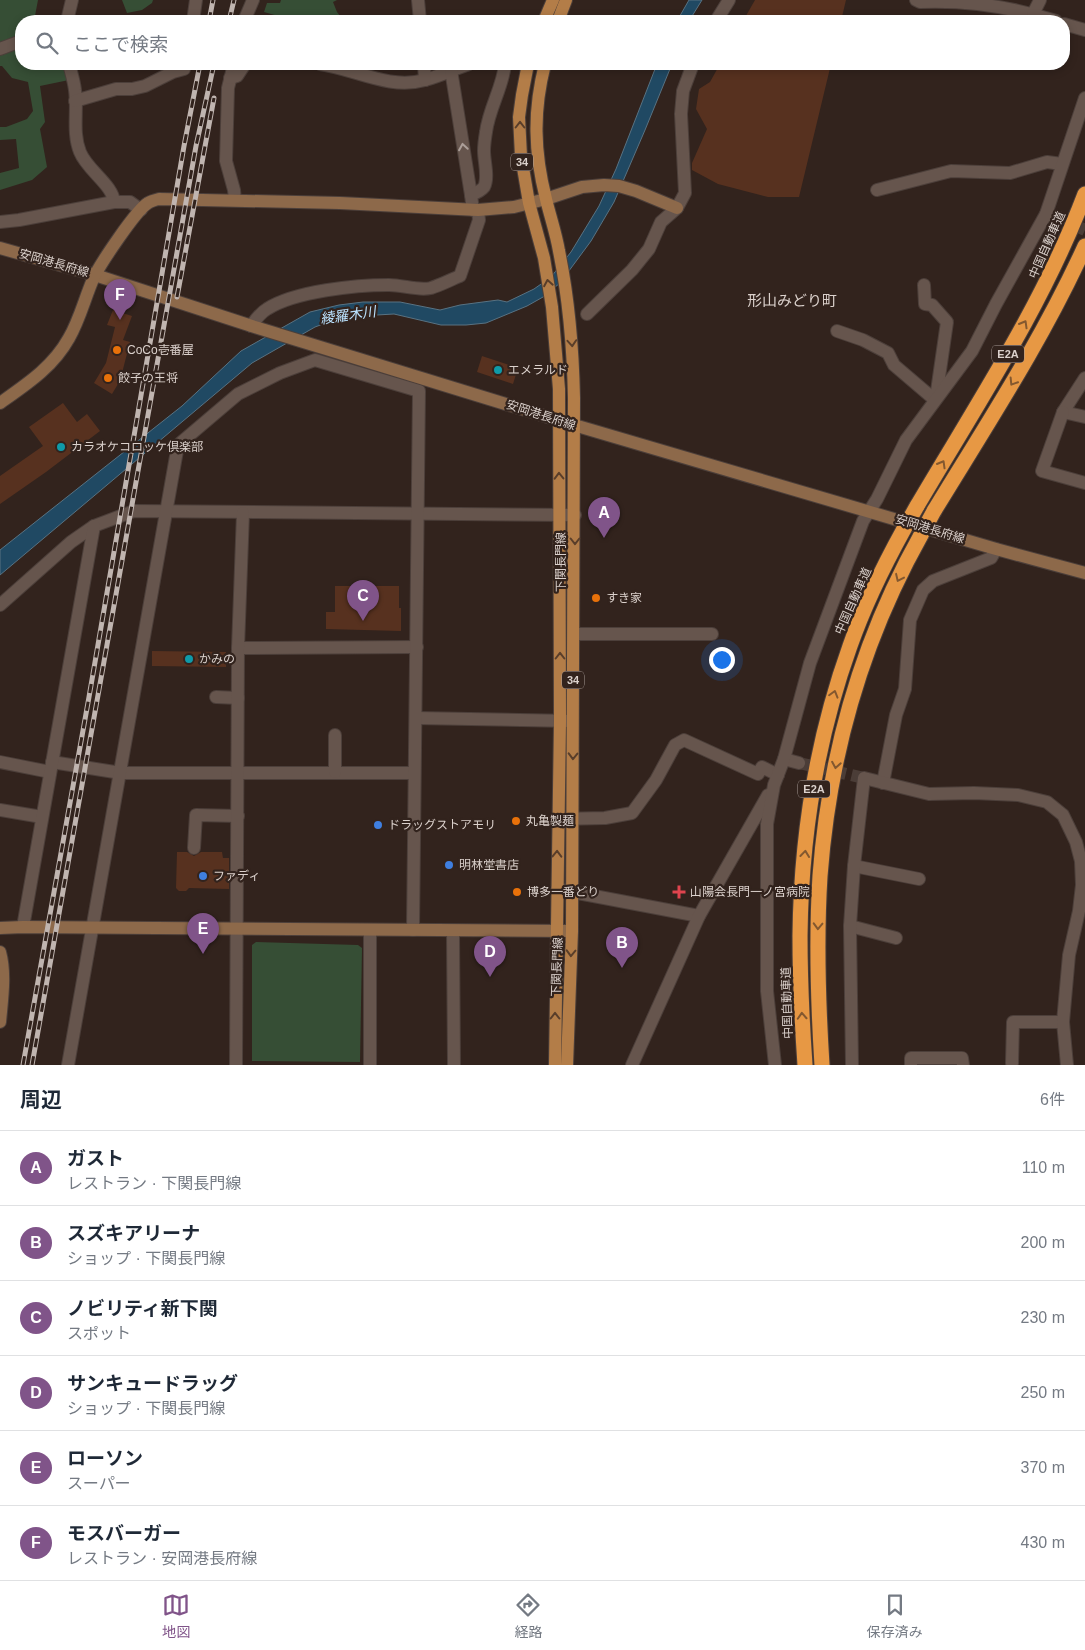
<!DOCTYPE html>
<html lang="ja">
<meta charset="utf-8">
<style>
:root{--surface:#fff;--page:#f6f6f7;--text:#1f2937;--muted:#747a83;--line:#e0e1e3;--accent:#805489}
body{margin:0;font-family:Helvetica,"Noto Sans JP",sans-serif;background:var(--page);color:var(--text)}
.you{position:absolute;left:721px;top:659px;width:18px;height:18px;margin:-12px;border:4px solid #fff;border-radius:50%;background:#1a73e8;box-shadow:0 0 0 8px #1a73e833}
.badge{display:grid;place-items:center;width:32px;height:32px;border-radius:50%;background:var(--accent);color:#fff;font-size:16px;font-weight:700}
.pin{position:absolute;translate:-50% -41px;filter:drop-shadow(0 1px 2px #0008)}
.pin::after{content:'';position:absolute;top:26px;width:18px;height:15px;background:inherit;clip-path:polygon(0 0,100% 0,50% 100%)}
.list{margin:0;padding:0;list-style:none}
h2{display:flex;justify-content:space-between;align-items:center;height:65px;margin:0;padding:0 20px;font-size:21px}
h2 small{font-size:16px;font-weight:400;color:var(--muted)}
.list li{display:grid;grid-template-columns:32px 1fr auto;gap:15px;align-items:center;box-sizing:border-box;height:75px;padding:0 20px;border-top:1px solid var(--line)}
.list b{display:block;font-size:19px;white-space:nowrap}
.list p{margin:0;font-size:16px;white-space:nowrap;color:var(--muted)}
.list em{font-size:16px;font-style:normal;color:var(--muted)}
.icon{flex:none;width:28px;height:28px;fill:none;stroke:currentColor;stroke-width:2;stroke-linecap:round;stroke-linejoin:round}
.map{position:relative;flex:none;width:1085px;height:1065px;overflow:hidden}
.search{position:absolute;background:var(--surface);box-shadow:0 2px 8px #0003;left:15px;right:15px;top:15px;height:55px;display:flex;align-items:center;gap:12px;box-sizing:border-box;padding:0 18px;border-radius:20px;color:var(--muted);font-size:19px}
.sheet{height:515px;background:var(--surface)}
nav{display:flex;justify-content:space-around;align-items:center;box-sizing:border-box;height:70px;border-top:1px solid var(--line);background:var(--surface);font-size:14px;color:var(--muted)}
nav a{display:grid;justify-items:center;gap:2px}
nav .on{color:var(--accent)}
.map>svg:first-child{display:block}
.green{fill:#364e35}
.water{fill:#204963;stroke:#587282}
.building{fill:#57311f}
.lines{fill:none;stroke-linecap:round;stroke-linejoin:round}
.street-tunnel{stroke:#4b3d37;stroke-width:12;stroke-dasharray:12 6;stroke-linecap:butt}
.street-casing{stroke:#4c3f3a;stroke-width:14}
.secondary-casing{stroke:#4c3f3a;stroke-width:14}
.primary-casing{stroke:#4c3f3a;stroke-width:14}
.highway-casing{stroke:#4c3f3a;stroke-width:17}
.street{stroke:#66554d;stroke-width:12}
.secondary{stroke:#8d694a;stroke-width:12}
.primary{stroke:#b37d48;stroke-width:12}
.highway{stroke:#e79844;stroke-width:15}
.rail-casing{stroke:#c0b5b0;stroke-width:5}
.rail{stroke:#32231d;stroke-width:3;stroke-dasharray:9;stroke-linecap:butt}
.highway-bridge-casing{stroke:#4c3f3a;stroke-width:17;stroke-linecap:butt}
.highway-bridge{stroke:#e79844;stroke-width:15}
.oneway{stroke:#593e2a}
.oneway2{stroke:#ac9f99}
.oneway3{stroke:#83582f}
.food-dot{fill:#e8710a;stroke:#32231d;stroke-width:2}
.culture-dot{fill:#0f9aa8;stroke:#32231d;stroke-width:2}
.shop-dot{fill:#3f7fe0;stroke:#32231d;stroke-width:2}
.health-dot{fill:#e0444e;stroke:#32231d;stroke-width:2}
.labels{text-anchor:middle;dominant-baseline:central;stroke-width:4.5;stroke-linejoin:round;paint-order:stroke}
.shield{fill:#32231d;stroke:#a89d98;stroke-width:1}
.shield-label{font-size:11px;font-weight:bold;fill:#dbd1cc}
.street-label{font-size:12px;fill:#dbd1cc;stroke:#32231d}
.poi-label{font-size:12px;fill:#dbd1cc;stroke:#32231d;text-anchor:start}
.water-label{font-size:14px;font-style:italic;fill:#bae1fd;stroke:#32231d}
.quarter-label{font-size:15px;fill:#dbd1cc;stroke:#32231d}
</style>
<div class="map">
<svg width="1085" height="1065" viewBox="0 0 1085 1065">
<rect width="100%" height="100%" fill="#32231d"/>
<g class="green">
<path d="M 0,0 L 38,0 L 34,21 L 21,21 L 21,64 L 65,64 L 69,80 L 40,86 L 45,122 L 40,129 L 47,167 L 32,180 L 0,190 L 0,173 L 19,168 L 16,139 L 0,140 L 0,127 L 6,127 L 27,119 L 33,111 L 28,82 L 12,78 L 2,66 L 0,66 Z"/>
<path d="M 122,0 L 153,0 L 152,3 L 142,10 L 127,13 Z"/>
<path d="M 281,0 L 337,0 L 333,2 L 337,12 L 344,21 C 314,21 293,21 264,12 L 267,3 L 280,3 Z"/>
<path d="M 256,942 L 358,945 L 362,948 L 360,1062 L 252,1061 L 252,945 Z"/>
</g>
<g class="water">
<path d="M 689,0 L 702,0 L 689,21 L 677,21 Z"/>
<path d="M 657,64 L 672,64 L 645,130 L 614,202 L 591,241 L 560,283 L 543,297 L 527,306 L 486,323 L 466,325 L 441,325 L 394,314 L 342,317 L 315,327 L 252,363 L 0,575 L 0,550 L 182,406 L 241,351 L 310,312 L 339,305 L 363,302 L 400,302 L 440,310 L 460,305 L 498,300 L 507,302 L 534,289 L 551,277 L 571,252 L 599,206 L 616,169 Z"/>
</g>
<g class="building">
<path d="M 755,0 L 846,0 L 841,21 L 743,21 Z"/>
<path d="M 720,64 L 831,64 L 799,197 L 768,197 L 718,184 L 692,170 L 692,163 L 707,129 L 696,109 L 699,89 L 710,82 Z"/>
<path d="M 113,310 L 132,316 L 123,340 L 130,342 L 122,373 L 124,374 L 112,394 L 94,383 L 106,363 L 115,327 L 107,325 Z"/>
<path d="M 482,356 L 518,368 L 513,384 L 477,372 Z"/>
<path d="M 63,403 L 77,422 L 87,414 L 100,431 L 46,472 L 0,504 L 0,476 L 43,446 L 29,427 Z"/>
<path d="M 335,586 L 399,586 L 399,608 L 401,608 L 401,631 L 326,629 L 326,612 L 335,612 Z"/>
<path d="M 152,651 L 226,652 L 226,667 L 152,666 Z"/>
<path d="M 177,852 L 187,852 L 194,856 L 201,852 L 222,852 L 223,858 L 229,858 L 229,889 L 189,888 L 186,891 L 179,891 L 176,888 Z"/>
</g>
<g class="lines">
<g class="street-tunnel">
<path d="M 1064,220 L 1085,230"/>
<path d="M 799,763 L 864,778"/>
</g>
<g class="street-casing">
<g id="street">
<path d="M 418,0 L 420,21"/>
<path d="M 916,0 L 920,2 C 967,0 1012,7 1056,21"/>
<path d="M 1033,14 L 1040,0"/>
<path d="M 67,21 L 72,0"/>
<path d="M 193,21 L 196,0"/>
<path d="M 244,21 L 253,0"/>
<path d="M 716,21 L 729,0"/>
<path d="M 1064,24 L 1085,30"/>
<path d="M 0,49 L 21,41"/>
<path d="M 69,64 C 71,72 74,81 75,90 C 78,111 72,132 80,152 C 87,170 113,185 114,202"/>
<path d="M 234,64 L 228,88 L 226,161 L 234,190 L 235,200"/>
<path d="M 320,64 C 355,69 389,90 425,80 C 440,76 454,69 469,64"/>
<path d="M 424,64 L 425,80"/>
<path d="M 451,70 L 471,195"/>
<path d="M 230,78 L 237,76 L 245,64"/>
<path d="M 75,101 L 116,89 L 132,89 L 145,86 L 173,72 L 184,69 L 185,64"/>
<path d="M 877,190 L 951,171 L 1010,173 L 1047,162 L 1062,164"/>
<path d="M 473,210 L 471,195 C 476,193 481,191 484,187 C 489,177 484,162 484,151 C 484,145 485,138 486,132 C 489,108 503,87 505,64"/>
<path d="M 1046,214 L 1059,218"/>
<path d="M 0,222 L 19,220 L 114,202 L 130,202 L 141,210"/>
<path d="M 924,285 L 925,304 L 932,305 L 947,322 L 936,398"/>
<path d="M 587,314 L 632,270 L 649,249 L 661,222 L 677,208 L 685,193 L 681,114 L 683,91 L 693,64"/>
<path d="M 251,326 C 256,319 260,313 267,309 C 295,291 356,285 389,285 C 403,285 418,291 431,288 C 441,285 450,280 460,276 L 479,220 L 478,210"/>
<path d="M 837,331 L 863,340 L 888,353 L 894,365 L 935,400"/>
<path d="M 1085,378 L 1063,412 L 1085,417"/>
<path d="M 1063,412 L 1042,471 L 1085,483"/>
<path d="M 0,605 L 71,542 L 94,526 L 134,511 L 575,515"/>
<path d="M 574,634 L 712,634"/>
<path d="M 238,648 L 417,647"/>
<path d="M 216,697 L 238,698"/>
<path d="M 416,718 L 571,721"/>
<path d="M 784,759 L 799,763"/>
<path d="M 0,762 L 50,772"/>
<path d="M 52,762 L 121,773 L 414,773"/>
<path d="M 335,772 L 335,735"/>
<path d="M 883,783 L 896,715 L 905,689 L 910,620 L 923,590 L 933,581 L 991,558 L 996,549"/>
<path d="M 0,810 L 42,817"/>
<path d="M 558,819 L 605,818 L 632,813 L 656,780 L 675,745 L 684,740 L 758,774 L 762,767 L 778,775"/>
<path d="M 194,848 L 196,815 L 238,816"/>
<path d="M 854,866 L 919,879"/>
<path d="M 557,889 L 699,916"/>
<path d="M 850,926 L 896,938"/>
<path d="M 23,927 L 94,526"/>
<path d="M 370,931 L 370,1065"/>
<path d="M 453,932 L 454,1065"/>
<path d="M 1012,1063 L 1013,1022 L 1063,1022"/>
<path d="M 68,1065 L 178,445 L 238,394 L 280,373 L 315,360 L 419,391 L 413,930"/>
<path d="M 236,1065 L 238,648 L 243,513"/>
<path d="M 632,1065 L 699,916 L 768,795"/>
<path d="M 775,1065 L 767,991 L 767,824 L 774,785 L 784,759 L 810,663 L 863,521 L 877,499 L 906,440 L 972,351 L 996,304 L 1046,214 L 1085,98"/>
<path d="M 852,1065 L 850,926 L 854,866 L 864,778 L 929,794 L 974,793 L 1018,795 L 1047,802 L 1063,815 L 1076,842 L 1081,861 L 1082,885 L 1079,911 L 1069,955 L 1063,1022 L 1067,1065"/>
<path d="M 911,1065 L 911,1058 L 962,1058 L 963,1065"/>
</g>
</g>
<g class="secondary-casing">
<g id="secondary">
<path d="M 0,248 L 95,275 L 258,328 L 574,425 L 996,549 L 1085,573"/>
<path d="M 0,403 C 27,384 53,367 69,338 C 80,319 85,297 94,277 C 101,263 136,210 148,203 C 151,201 155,200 159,199 L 340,203 L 478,210 L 514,207 L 546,199 L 582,187 L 604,185 L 619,186 L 636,191 L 677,208"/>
<path d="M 0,928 L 23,927 L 572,931"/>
<path d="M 0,952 C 6,974 2,999 0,1022"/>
</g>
</g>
<g class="primary-casing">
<g id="primary">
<path d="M 544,21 L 553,0"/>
<path d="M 558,21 L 566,0"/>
<path d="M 528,64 L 522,95 L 519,117 L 521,156 L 529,203 L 544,258 L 552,307 L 559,389 L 560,721 L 555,1065"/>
<path d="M 545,64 C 533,111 534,152 546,199 C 550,216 556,233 559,251 C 569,300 573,349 574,398 L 572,931 L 567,1065"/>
</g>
</g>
<g class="highway-casing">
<g id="highway">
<path d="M 917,506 C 977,404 1043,305 1085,194"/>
<path d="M 934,511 C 987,424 1043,339 1085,246"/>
<path d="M 805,1065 C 802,1022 800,979 800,936 C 801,839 817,738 850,646 C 864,606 883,567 904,529"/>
<path d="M 822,1065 C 818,1002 816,939 820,876 C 829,756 862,640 921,535"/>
</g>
</g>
<use href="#street" class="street"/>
<use href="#secondary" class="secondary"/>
<use href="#primary" class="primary"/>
<use href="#highway" class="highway"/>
<g class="rail-casing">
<g id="rail">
<path d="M 209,21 L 213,0"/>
<path d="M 229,21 L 234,0"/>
<path d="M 177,297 L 214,98"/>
<path d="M 23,1065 L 89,697 L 184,146 L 200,64"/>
<path d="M 32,1065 L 196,146 L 214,64"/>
</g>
</g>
<use href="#rail" class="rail"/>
<g class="highway-bridge-casing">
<g id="highway-bridge">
<path d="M 904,529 L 917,506"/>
<path d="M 921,535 L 934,511"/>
</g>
</g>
<use href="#highway-bridge" class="highway-bridge"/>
</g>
<defs><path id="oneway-chevron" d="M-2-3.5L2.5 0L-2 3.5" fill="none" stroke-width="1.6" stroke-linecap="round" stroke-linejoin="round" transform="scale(1.25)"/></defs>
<g class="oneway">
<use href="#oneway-chevron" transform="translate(520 125) rotate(-90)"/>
<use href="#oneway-chevron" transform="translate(548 283) rotate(-100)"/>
<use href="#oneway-chevron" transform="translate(572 343) rotate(86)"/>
<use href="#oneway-chevron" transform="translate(559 476) rotate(-91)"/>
<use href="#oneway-chevron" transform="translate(575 541) rotate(90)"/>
<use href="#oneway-chevron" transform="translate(560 656) rotate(-90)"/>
<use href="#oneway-chevron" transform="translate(573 756) rotate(91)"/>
<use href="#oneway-chevron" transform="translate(557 854) rotate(-89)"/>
<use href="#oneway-chevron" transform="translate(571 953) rotate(92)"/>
<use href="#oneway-chevron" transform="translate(555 1016) rotate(-90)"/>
</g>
<use class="oneway2" href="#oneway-chevron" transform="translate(463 147) rotate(-99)"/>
<g class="oneway3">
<use href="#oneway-chevron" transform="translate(1024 324) rotate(-60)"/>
<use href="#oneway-chevron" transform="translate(1013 382) rotate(122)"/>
<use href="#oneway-chevron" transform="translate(942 464) rotate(-60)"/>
<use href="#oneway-chevron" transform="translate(899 578) rotate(115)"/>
<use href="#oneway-chevron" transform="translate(834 694) rotate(-74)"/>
<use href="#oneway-chevron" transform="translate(836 765) rotate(100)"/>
<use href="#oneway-chevron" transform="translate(805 854) rotate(-84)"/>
<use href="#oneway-chevron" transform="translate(818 926) rotate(92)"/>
<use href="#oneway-chevron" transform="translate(802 1016) rotate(-93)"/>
</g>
<g class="food-dot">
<circle cx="117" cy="350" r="5"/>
<circle cx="108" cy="378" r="5"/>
<circle cx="596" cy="598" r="5"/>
<circle cx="516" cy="821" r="5"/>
<circle cx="517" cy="892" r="5"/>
</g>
<g class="culture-dot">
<circle cx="498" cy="370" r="5"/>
<circle cx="61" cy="447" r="5"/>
<circle cx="189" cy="659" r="5"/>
</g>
<g class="shop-dot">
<circle cx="378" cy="825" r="5"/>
<circle cx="449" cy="865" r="5"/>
<circle cx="203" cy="876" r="5"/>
</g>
<path class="health-dot" d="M676.5 884.5h5v5h5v5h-5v5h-5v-5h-5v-5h5z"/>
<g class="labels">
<g class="shield">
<rect x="511" y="153.5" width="22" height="17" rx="4"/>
<rect x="992" y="345.5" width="32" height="17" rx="4"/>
<rect x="562" y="671.5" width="22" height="17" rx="4"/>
<rect x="798" y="780.5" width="32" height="17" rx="4"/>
</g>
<g class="shield-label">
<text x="522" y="162">34</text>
<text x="1008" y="354">E2A</text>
<text x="573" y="680">34</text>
<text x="814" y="789">E2A</text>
</g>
<g class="street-label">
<text transform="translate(1047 245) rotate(-66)">中国自動車道</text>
<text transform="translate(54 263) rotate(16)">安岡港長府線</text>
<text transform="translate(541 415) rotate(18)">安岡港長府線</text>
<text transform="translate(930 529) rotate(17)">安岡港長府線</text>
<text transform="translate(561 562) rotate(-90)">下関長門線</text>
<text transform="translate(853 601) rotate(-66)">中国自動車道</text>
<text transform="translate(557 967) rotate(-88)">下関長門線</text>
<text transform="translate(787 1003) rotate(-92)">中国自動車道</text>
</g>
<g class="poi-label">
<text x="127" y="350">CoCo壱番屋</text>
<text x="508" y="370">エメラルド</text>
<text x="118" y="378">餃子の王将</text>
<text x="71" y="447">カラオケコロッケ倶楽部</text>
<text x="606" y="598">すき家</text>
<text x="199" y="659">かみの</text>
<text x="526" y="821">丸亀製麺</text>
<text x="388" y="825">ドラッグストアモリ</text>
<text x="459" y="865">明林堂書店</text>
<text x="213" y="876">ファディ</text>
<text x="527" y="892">博多一番どり</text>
<text x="690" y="892">山陽会長門一ノ宮病院</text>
</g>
<g class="water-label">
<text transform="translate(348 315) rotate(-8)">綾羅木川</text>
</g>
<g class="quarter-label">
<text x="792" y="300">形山みどり町</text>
</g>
</g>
</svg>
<div class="you"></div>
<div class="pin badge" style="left:604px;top:538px">A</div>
<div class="pin badge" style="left:622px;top:968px">B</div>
<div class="pin badge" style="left:363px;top:621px">C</div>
<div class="pin badge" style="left:490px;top:977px">D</div>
<div class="pin badge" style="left:203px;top:954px">E</div>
<div class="pin badge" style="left:120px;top:320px">F</div>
<div class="search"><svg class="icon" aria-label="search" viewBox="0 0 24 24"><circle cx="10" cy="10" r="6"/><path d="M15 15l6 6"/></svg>ここで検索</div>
</div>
<section class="sheet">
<h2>周辺<small>6件</small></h2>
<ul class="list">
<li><span class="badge">A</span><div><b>ガスト</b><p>レストラン · 下関長門線</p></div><em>110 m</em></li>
<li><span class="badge">B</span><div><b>スズキアリーナ</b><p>ショップ · 下関長門線</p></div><em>200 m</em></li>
<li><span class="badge">C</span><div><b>ノビリティ新下関</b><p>スポット</p></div><em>230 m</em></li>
<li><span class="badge">D</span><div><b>サンキュードラッグ</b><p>ショップ · 下関長門線</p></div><em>250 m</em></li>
<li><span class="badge">E</span><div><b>ローソン</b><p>スーパー</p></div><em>370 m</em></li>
<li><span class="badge">F</span><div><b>モスバーガー</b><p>レストラン · 安岡港長府線</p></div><em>430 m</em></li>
</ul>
</section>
<nav>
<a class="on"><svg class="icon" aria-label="map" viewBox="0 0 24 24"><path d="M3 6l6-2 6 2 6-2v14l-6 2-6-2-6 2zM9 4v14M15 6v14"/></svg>地図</a>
<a><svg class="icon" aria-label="directions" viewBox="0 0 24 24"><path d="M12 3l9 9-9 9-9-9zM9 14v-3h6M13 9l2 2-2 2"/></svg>経路</a>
<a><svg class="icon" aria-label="saved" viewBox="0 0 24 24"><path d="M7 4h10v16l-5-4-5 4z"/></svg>保存済み</a>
</nav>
